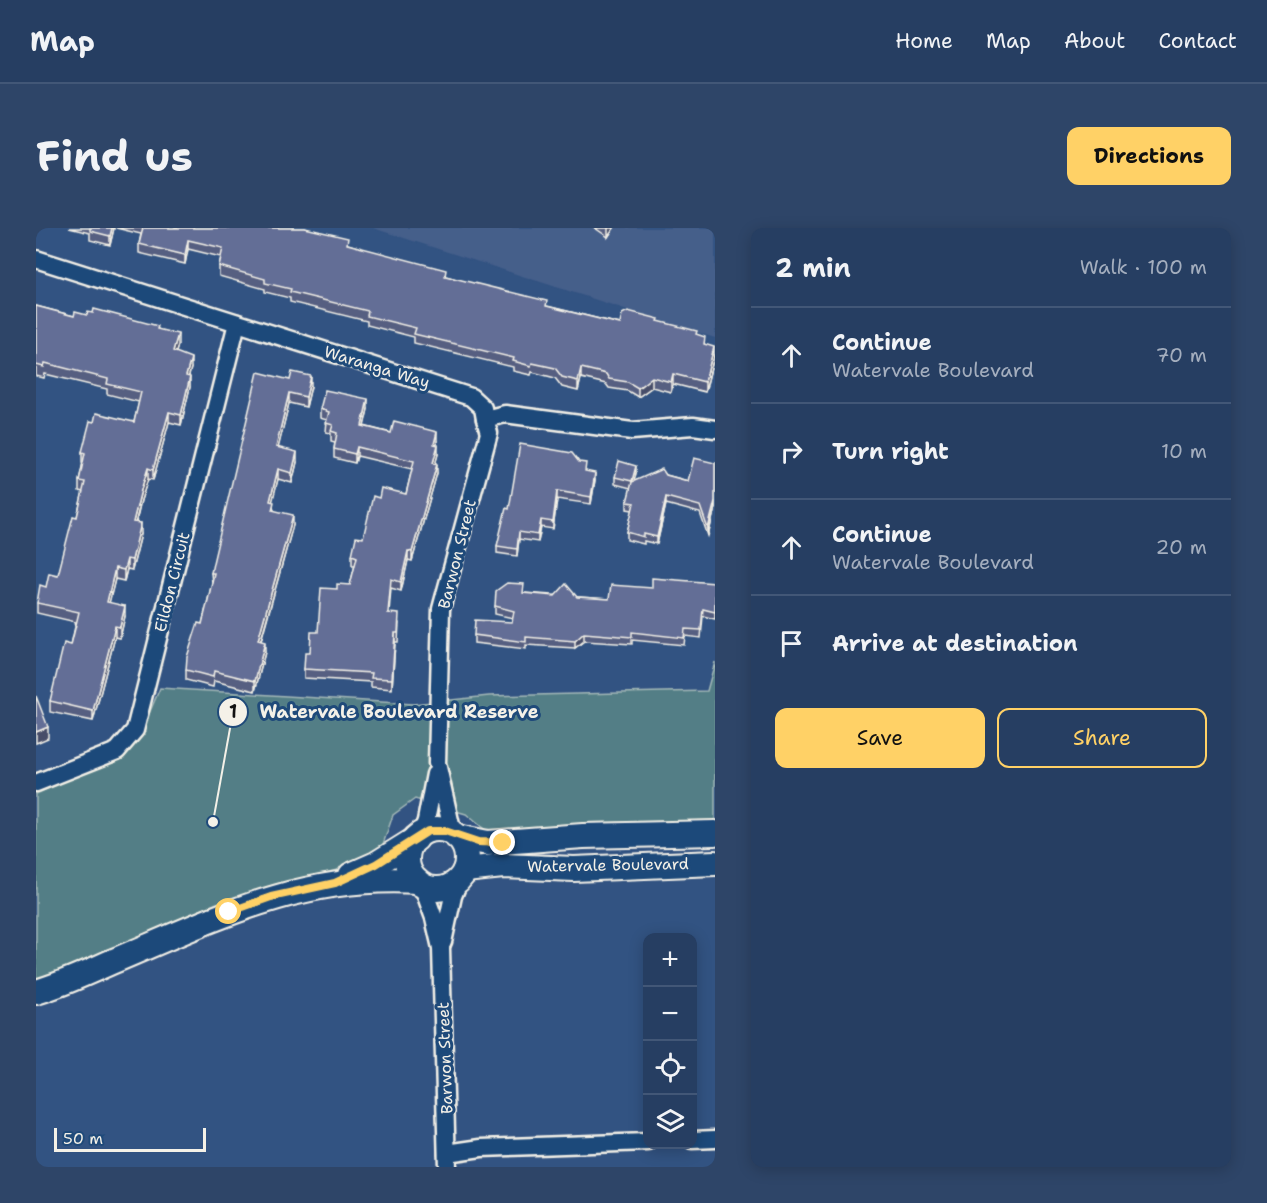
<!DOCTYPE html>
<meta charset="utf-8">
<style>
:root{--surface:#263e62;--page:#2e4568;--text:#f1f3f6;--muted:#a4aebe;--line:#425777;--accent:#ffd166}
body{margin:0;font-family:"Shantell Sans",sans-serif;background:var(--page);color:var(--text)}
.controls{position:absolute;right:18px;bottom:18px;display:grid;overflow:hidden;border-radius:12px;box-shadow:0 3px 15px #0003}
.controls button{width:54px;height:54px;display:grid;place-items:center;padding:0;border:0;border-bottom:2px solid var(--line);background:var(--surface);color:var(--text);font:30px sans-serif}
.scale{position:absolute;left:18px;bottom:15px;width:152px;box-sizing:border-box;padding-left:6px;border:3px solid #f4f1e8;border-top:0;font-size:16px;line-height:21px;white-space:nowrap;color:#f4f1e8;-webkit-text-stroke:4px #1f4a7a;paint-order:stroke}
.stop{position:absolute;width:18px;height:18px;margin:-14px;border:4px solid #ffd166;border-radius:50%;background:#fff}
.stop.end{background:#ffd166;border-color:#fff;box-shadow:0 2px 6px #0008}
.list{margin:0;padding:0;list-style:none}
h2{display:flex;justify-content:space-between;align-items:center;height:78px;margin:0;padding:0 24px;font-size:26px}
h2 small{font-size:20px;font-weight:400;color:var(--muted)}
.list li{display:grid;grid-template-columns:39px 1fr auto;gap:18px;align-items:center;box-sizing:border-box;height:96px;padding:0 24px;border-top:2px solid var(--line)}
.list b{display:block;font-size:22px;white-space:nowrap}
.list p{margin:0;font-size:20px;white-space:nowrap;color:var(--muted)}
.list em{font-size:20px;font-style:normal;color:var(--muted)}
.actions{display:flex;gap:12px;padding:18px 24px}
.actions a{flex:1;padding:14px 0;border:2px solid var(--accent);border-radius:12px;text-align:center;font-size:21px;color:var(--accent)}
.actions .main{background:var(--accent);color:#111}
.icon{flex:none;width:33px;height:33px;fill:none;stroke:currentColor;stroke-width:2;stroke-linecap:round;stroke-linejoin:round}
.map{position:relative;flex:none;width:679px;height:939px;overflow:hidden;border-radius:12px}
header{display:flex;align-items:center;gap:36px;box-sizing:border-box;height:84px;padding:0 30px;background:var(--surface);border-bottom:2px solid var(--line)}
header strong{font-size:28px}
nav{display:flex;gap:33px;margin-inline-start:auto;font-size:21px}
.intro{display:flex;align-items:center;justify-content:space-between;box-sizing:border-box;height:144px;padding:0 36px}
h1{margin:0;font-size:42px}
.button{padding:15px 27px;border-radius:12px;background:var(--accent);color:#111;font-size:21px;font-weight:700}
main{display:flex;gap:36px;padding:0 36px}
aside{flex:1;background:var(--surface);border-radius:12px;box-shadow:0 3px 15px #0003}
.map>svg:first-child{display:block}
.built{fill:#455e8a}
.green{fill:#537e86;stroke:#a4b8b7;stroke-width:1.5}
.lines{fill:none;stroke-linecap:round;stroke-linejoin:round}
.street-casing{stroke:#f4f1e8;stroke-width:21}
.secondary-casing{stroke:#f4f1e8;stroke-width:28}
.street{stroke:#1f4a7a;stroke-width:16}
.secondary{stroke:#1f4a7a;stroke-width:24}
.wall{fill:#565f81;stroke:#f4f1e8;stroke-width:1.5}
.shaded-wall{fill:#464d69;stroke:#f4f1e8;stroke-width:1.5}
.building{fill:#646e96;stroke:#f4f1e8;stroke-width:1.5}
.route{stroke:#ffd166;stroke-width:8}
.labels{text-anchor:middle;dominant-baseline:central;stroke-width:6;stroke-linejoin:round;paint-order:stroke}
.street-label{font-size:16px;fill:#f4f1e8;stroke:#1f4a7a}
.leader{fill:none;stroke:#f4f1e8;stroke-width:2}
.callout-dot{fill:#f4f1e8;stroke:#1f4a7a;stroke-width:2}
.mark-label{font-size:18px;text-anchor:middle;font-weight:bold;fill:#111}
.callout-label{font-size:18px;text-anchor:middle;font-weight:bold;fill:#f4f1e8;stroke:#1f4a7a;stroke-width:6;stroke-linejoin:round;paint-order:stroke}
</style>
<header>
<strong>Map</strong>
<nav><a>Home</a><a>Map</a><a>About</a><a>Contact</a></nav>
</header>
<div class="intro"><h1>Find us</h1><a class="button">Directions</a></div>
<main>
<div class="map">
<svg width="679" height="939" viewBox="0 0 679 939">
<rect width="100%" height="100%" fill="#325382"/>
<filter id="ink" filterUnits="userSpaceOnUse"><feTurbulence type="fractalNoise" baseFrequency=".0167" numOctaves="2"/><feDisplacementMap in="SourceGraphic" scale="12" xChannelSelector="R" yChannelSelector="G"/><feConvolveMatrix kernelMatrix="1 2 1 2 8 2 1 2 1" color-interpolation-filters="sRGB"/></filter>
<g filter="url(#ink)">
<path class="built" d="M 337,0 L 679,0 L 679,110 Z"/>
<path class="green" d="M 679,434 L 679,600 L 453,605 L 430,586 L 379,571 L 357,587 L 345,622 L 301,642 L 242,656 L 181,675 L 0,753 L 0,566 L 84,527 L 101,514 L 124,460 L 377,476 L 453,468 L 671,463 Z"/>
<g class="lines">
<g class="street-casing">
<g id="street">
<path d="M 0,31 L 435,169 L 447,180 L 449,191 L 469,186 L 596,203 L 657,198 L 679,201"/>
<path d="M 0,555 L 81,523 L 99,502 L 201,95"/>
<path d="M 417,606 L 401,535 L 405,381 L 453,205 L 449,191"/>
<path d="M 385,607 L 390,593 L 399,546"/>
<path d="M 386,657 L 398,690 L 405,720 L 411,939"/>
<path d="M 407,714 L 417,668 L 424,651"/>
<path d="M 656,912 L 679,911"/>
<path d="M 411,925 L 445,920 L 612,914"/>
</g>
</g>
<g class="secondary-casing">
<g id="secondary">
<circle cx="401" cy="631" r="30"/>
<path d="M 421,609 L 452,615 L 547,608 L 679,605"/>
<path d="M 429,642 L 467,638 L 538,641 L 679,635"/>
<path d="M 315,647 L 340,636 L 380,611"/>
<path d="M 0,764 C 28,756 54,743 80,732 C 182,689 267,646 381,653"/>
</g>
</g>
<use href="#street" class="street"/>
<use href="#secondary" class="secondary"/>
</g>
<g class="wall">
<path d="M 33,0 L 78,0 L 74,17 L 54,12 L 54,5 Z"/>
<path d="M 80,0 L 269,0 L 312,16 L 410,48 L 511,78 L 584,96 L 623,94 L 661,107 L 678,128 L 669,164 L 637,156 L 635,164 L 616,159 L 602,169 L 592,163 L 573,160 L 570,156 L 545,150 L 542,163 L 526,159 L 519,150 L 496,144 L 495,147 L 477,143 L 477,139 L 378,115 L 378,109 L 331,97 L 331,93 L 254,74 L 254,70 L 229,64 L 229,61 L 183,48 L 183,38 L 185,29 L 152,21 L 149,36 L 103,25 L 103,16 L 105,6 Z"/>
<path d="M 559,0 L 578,0 L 572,9 Z"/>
<path d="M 0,78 L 38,88 L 51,87 L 122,101 L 142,117 L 140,124 L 155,140 L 153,148 L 154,159 L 145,197 L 133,194 L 117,252 L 112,251 L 105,272 L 100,294 L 105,306 L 96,342 L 91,341 L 88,353 L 79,351 L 73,374 L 89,388 L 84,410 L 79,409 L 57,493 L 14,484 L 14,473 L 35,417 L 40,394 L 1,385 L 1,375 L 10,359 L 22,347 L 41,289 L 47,264 L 43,263 L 43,253 L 47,235 L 46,235 L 46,224 L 58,194 L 98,194 L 103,174 L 71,166 L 71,161 L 9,146 L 8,150 L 0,148 Z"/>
<path d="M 254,152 L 275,158 L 270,179 L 253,175 L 242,219 L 261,234 L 256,255 L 242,251 L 236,273 L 238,282 L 257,297 L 225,413 L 229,424 L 219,463 L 178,453 L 177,459 L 150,452 L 150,442 L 166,396 L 176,355 L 175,345 Z"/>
<path d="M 284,181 L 332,181 L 328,198 L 355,205 L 401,213 L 400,216 L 402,226 L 399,236 L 401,245 L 376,333 L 372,332 L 365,363 L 355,360 L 353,385 L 363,395 L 362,414 L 359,414 L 356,461 L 335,459 L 335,454 L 268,450 L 268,441 L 274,425 L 301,361 L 314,357 L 319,337 L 316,337 L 316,327 L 327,310 L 343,270 L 370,266 L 376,241 L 321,228 L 319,235 L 298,230 L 298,221 L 299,214 L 295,213 L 295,205 L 290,204 L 291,192 L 284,190 Z"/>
<path d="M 679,235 L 679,280 L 672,308 L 664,285 L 630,276 L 621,316 L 608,313 L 608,316 L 591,312 L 591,304 L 597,282 L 591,281 L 591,274 L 595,260 L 579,256 L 579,249 L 600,245 L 598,253 L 630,247 L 652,253 Z"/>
<path d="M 550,243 L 559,252 L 555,276 L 521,271 L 517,301 L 505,299 L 502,314 L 483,311 L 481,328 L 461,325 L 461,318 L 473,281 Z"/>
<path d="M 679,355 L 679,391 L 667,388 L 665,410 L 649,408 L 648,417 L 596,412 L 596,416 L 548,413 L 539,420 L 490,417 L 490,421 L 438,415 L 438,407 L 476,394 L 477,390 L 459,386 L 459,378 L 488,365 L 573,371 L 616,360 Z"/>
</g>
<g class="shaded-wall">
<path d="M 76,0 L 78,0 L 74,17 L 74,8 Z"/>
<path d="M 572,0 L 578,0 L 572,9 Z"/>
<path d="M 152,12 L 152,21 L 149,36 L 149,27 Z"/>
<path d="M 142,106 L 142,117 L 137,134 L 137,123 Z"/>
<path d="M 678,119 L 678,128 L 669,164 L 669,154 Z"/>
<path d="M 155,130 L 155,140 L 150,158 L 150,148 Z"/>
<path d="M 545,140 L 545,150 L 542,163 L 542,153 Z"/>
<path d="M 637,146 L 637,156 L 635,164 L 635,154 Z"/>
<path d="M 275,148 L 275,158 L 270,179 L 270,169 Z"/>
<path d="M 154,149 L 154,159 L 145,197 L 145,187 Z"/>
<path d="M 616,149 L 616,159 L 602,169 L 602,160 Z"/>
<path d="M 253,165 L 253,175 L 240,229 L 240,219 Z"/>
<path d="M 332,171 L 332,181 L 326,207 L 326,198 Z"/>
<path d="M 133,184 L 133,194 L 117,252 L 117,242 Z"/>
<path d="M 401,204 L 401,213 L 398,225 L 398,216 Z"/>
<path d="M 402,217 L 402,226 L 397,245 L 397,235 Z"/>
<path d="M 321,219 L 321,228 L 319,235 L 319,226 Z"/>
<path d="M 261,224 L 261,234 L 256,255 L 256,245 Z"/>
<path d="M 401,236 L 401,245 L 376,333 L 376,324 Z"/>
<path d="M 600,238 L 600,245 L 596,261 L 596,253 Z"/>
<path d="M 112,240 L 112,251 L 105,272 L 97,304 L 97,294 L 105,262 Z"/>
<path d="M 242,241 L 242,251 L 234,283 L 234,273 Z"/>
<path d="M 559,245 L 559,252 L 555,276 L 555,269 Z"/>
<path d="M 521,263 L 521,271 L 517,301 L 517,294 Z"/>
<path d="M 630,269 L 630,276 L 621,316 L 621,309 Z"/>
<path d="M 679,273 L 679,280 L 672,308 L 672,301 Z"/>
<path d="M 257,287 L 257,297 L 222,422 L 222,412 Z"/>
<path d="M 505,292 L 505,299 L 502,314 L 502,307 Z"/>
<path d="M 105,295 L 105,306 L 96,342 L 96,332 Z"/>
<path d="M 483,304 L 483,311 L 481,328 L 481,321 Z"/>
<path d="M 372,323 L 372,332 L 365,363 L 365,354 Z"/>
<path d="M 91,331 L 91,341 L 88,353 L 88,342 Z"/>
<path d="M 79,340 L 79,351 L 71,384 L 71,374 Z"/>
<path d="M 89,378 L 89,388 L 84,410 L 84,399 Z"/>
<path d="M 79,398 L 79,409 L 57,493 L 57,483 Z"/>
<path d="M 359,405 L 359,414 L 356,461 L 356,451 Z"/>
<path d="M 548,405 L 548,413 L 539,420 L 539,413 Z"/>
<path d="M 229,414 L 229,424 L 219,463 L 219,453 Z"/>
<path d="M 12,499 L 12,510 L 0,515 L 0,504 Z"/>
</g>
<g class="building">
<path d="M 54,0 L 76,0 L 74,8 L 54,3 Z"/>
<path d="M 107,0 L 269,0 L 312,10 L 311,16 L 410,42 L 409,48 L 511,73 L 510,78 L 584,96 L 586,86 L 592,83 L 623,91 L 622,93 L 661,103 L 660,106 L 669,109 L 668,116 L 678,119 L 669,154 L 637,146 L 635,154 L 616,149 L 602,160 L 592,154 L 573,151 L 570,146 L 545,140 L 542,153 L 526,149 L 519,140 L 496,135 L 495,138 L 477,133 L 478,130 L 378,106 L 380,100 L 331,88 L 332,83 L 254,64 L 255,61 L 229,55 L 229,51 L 183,38 L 187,20 L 152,12 L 149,27 L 103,16 Z"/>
<path d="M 0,78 L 38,88 L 39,84 L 51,87 L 52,84 L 57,85 L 58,81 L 122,98 L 121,101 L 142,106 L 137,123 L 155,130 L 150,148 L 154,149 L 145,187 L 133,184 L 117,242 L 112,240 L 105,262 L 97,294 L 105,295 L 96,332 L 91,331 L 88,342 L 79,340 L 71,374 L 89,378 L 84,399 L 79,398 L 57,483 L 14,473 L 28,415 L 35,417 L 43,384 L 1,375 L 4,357 L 10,359 L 13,345 L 22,347 L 37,288 L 41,289 L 49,254 L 43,253 L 49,225 L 46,224 L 54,193 L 58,194 L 60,185 L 98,194 L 105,164 L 71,156 L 72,151 L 9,135 L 8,139 L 0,137 Z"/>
<path d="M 222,144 L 254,152 L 256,144 L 275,148 L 270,169 L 253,165 L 240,219 L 261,224 L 256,245 L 242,241 L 234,273 L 238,274 L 236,282 L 257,287 L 222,412 L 229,414 L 219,453 L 178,443 L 177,449 L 150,442 L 151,429 L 162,395 L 166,396 L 172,372 L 178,345 L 175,345 L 177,335 Z"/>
<path d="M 289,162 L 332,171 L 326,198 L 355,205 L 358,193 L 401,204 L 398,216 L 402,217 L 397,235 L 401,236 L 376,324 L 372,323 L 365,354 L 355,351 L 352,385 L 363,386 L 362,405 L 359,405 L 356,451 L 335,450 L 336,445 L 268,441 L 269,425 L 274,425 L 275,404 L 282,404 L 285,360 L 301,361 L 301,356 L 314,357 L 321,329 L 316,327 L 320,309 L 327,310 L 337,268 L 343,270 L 345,260 L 370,266 L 378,233 L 321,219 L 319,226 L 298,221 L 301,205 L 295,203 L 297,197 L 290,195 L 293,184 L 284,181 Z"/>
<path d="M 484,216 L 536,225 L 543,234 L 550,235 L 549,243 L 559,245 L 555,269 L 521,263 L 517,294 L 505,292 L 502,307 L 483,304 L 481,321 L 461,318 L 470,280 L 473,281 Z"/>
<path d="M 658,230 L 679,235 L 679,273 L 672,301 L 664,278 L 630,269 L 621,309 L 608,306 L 608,309 L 591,304 L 598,275 L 591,274 L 596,254 L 626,241 L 630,247 L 652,253 Z"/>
<path d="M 583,233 L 600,238 L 596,253 L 579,249 Z"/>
<path d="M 616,350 L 679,355 L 679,384 L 667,381 L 665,402 L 649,401 L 648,410 L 596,404 L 596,409 L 548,405 L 539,413 L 490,409 L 490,414 L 438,407 L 439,392 L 476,394 L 478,383 L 459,378 L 460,363 L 471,355 L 488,356 L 487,365 L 519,368 L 530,356 L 541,369 L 573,371 L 575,357 L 616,360 Z"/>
<path d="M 0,468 L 12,499 L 0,504 Z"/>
</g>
</g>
<g class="lines" filter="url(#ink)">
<path class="route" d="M 193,684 L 235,669 L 299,655 L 340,636 L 392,603 L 409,603 L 442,614 L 467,615"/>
</g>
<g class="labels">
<g class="street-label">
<text transform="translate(341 139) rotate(17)">Waranga Way</text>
<text transform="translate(421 326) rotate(-76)">Barwon Street</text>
<text transform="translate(136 354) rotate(-76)">Eildon Circuit</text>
<text transform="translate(572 637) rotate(-1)">Watervale Boulevard</text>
<text transform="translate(409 830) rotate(-92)">Barwon Street</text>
</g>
</g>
<path class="leader" d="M177 594L197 484"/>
<g class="callout-dot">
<circle cx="177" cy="594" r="6"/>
<circle cx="197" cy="484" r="15"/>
</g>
<g class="mark-label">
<text x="197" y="490">1</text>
</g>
<g class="callout-label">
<text x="363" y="490">Watervale Boulevard Reserve</text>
</g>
</svg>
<div class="controls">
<button>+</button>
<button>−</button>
<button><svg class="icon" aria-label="locate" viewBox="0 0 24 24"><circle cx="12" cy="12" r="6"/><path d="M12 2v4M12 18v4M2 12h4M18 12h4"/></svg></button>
<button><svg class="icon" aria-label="layers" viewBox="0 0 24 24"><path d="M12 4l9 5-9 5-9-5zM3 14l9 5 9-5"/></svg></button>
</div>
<div class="scale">50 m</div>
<div class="stop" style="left:193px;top:684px"></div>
<div class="stop end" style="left:467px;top:615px"></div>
</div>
<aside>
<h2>2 min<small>Walk · 100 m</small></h2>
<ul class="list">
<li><svg class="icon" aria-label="ahead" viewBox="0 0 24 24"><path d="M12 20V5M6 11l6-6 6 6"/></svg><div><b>Continue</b><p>Watervale Boulevard</p></div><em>70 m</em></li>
<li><svg class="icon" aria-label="right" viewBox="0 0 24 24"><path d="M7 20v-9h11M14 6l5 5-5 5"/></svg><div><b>Turn right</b></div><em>10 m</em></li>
<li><svg class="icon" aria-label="ahead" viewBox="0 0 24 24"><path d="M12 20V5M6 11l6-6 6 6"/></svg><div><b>Continue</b><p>Watervale Boulevard</p></div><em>20 m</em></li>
<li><svg class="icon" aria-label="arrive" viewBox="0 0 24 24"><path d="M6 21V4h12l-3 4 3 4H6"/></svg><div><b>Arrive at destination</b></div></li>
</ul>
<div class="actions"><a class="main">Save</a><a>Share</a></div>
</aside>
</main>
